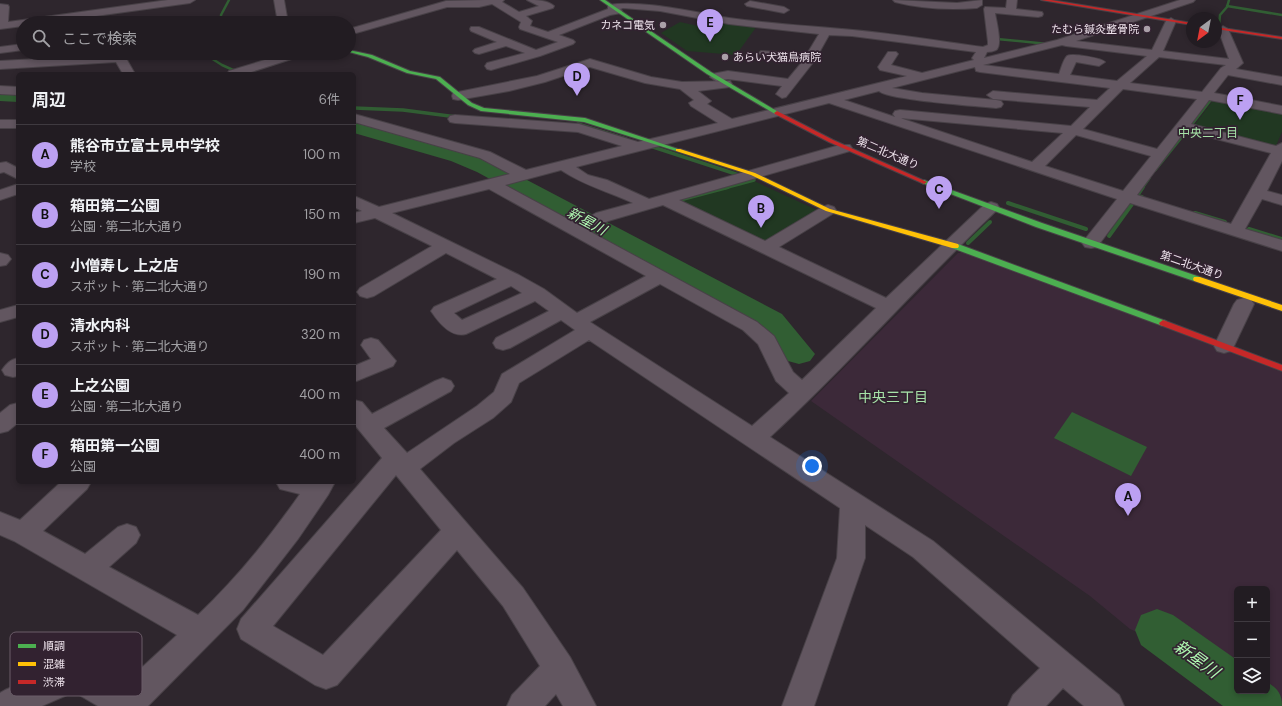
<!DOCTYPE html>
<html lang="ja">
<meta charset="utf-8">
<style>
:root{--surface:#221c22;--page:#2e292f;--text:#f1f3f6;--muted:#a2a1a5;--line:#3f3a40;--accent:#bca0f2}
body{margin:0;font-family:"DM Sans","Noto Sans JP",sans-serif;background:var(--page);color:var(--text)}
.controls{position:absolute;right:12px;bottom:12px;display:grid;overflow:hidden;border-radius:6px;box-shadow:0 2px 6px #0003}
.controls button{width:36px;height:36px;display:grid;place-items:center;padding:0;border:0;border-bottom:1px solid var(--line);background:var(--surface);color:var(--text);font:20px sans-serif}
.compass{position:absolute;left:1186px;top:12px;width:36px;height:36px;border-radius:50%;background:var(--surface);box-shadow:0 2px 6px #0003;rotate:212deg}
.you{position:absolute;left:812px;top:466px;width:14px;height:14px;margin:-10px;border:3px solid #fff;border-radius:50%;background:#1a73e8;box-shadow:0 0 0 6px #1a73e833}
.badge{display:grid;place-items:center;width:26px;height:26px;border-radius:50%;background:var(--accent);color:#111;font-size:13px;font-weight:700}
.pin{position:absolute;translate:-50% -33px;filter:drop-shadow(0 1px 2px #0008)}
.pin::after{content:'';position:absolute;top:21px;width:14px;height:12px;background:inherit;clip-path:polygon(0 0,100% 0,50% 100%)}
.list{margin:0;padding:0;list-style:none}
h2{display:flex;justify-content:space-between;align-items:center;height:52px;margin:0;padding:0 16px;font-size:17px}
h2 small{font-size:13px;font-weight:400;color:var(--muted)}
.list li{display:grid;grid-template-columns:26px 1fr auto;gap:12px;align-items:center;box-sizing:border-box;height:60px;padding:0 16px;border-top:1px solid var(--line)}
.list b{display:block;font-size:15px;white-space:nowrap}
.list p{margin:0;font-size:13px;white-space:nowrap;color:var(--muted)}
.list em{font-size:13px;font-style:normal;color:var(--muted)}
.icon{flex:none;width:22px;height:22px;fill:none;stroke:currentColor;stroke-width:2;stroke-linecap:round;stroke-linejoin:round}
.map{position:relative;flex:none;width:1282px;height:706px;overflow:hidden}
.search{position:absolute;background:var(--surface);box-shadow:0 2px 6px #0003;left:16px;top:16px;width:340px;height:44px;display:flex;align-items:center;gap:10px;box-sizing:border-box;padding:0 14px;border-radius:22px;color:var(--muted);font-size:15px}
.panel{position:absolute;background:var(--surface);box-shadow:0 2px 6px #0003;left:16px;top:72px;width:340px;height:412px;border-radius:6px}
.map>svg:first-child{display:block}
.built{fill:#3c2939}
.green{fill:#213822}
.water{fill:#315e33}
.lines{fill:none;stroke-linecap:round;stroke-linejoin:round}
.stream-far2{stroke:#315e33;stroke-width:2.5}
.stream-far1{stroke:#315e33;stroke-width:3.5}
.stream{stroke:#315e33;stroke-width:4}
.river{fill:#315e33;fill-rule:evenodd}
.street-casing{stroke:#484147;stroke-width:2}
.fast-casing{stroke:#484147;stroke-width:2}
.slow-casing{stroke:#484147;stroke-width:2}
.jam-casing{stroke:#484147;stroke-width:2}
.street{fill:#625660;fill-rule:evenodd}
.fast{fill:#4caf50;fill-rule:evenodd}
.slow{fill:#ffc107;fill-rule:evenodd}
.jam{fill:#c62828;fill-rule:evenodd}
.poi-dot{fill:#aaa0a8;stroke:#322230;stroke-width:1.5}
.labels{text-anchor:middle;dominant-baseline:central;stroke-width:3.5;stroke-linejoin:round;paint-order:stroke}
.far-poi-label{font-size:11px;fill:#ede2eb;stroke:#322230;text-anchor:end}
.far-street-label{font-size:11px;fill:#ede2eb;stroke:#322230}
.far-neighbourhood-label{font-size:12px;fill:#a7e2a8;stroke:#322230}
.water-label{font-size:14px;font-style:italic;fill:#aef8b0;stroke:#322230}
.neighbourhood-label{font-size:14px;fill:#a7e2a8;stroke:#322230}
.near-water-label{font-size:17px;font-style:italic;fill:#aef8b0;stroke:#322230}
.key{fill:#322230;stroke:#6a5c68;stroke-width:1}
.key-label{font-size:11px;fill:#ede2eb}
</style>
<div class="map">
<svg width="1282" height="706" viewBox="0 0 1282 706">
<rect width="100%" height="100%" fill="#2e262d"/>
<path class="built" d="M 965,252 L 1282,372 L 1282,706 L 1259,691 L 1267,691 L 1267,589 L 1237,589 L 1237,676 L 1162,625 L 1149,634 L 1143,635 L 1130,629 L 1090,596 L 811,401 L 958,253 Z"/>
<g class="green">
<path d="M 723,21 L 757,26 L 736,55 L 687,51 L 661,33 L 680,22 L 712,29 Z"/>
<path d="M 1214,99 L 1282,112 L 1282,132 L 1275,148 L 1193,127 Z"/>
<path d="M 754,181 L 819,211 L 765,245 L 676,203 Z"/>
</g>
<path class="water" d="M 1072,412 L 1147,447 L 1131,476 L 1054,438 Z"/>
<g class="lines">
<g class="stream-far2">
<path d="M 1227,6 L 1282,15"/>
<path d="M 221,23 L 221,15 L 229,0"/>
<path d="M 1219,27 L 1220,15 L 1227,7 L 1229,0"/>
<path d="M 997,39 L 1048,44"/>
<path d="M 203,53 L 222,65 L 242,74"/>
</g>
<g class="stream-far1">
<path d="M 354,108 L 403,110 L 457,117"/>
<path d="M 578,124 L 626,139"/>
<path d="M 1191,125 L 1211,99 L 1214,99"/>
<path d="M 647,145 L 742,176"/>
<path d="M 1155,170 L 1187,130"/>
<path d="M 724,188 L 754,180"/>
<path d="M 1142,188 L 1149,178"/>
</g>
<g class="stream">
<path d="M 1142,197 L 1137,196 L 1143,187"/>
<path d="M 679,200 L 728,187"/>
<path d="M 1008,203 L 1086,229"/>
<path d="M 1195,213 L 1225,222"/>
<path d="M 1249,229 L 1282,239"/>
<path d="M 1109,236 L 1132,204"/>
<path d="M 968,243 L 990,222"/>
</g>
<g class="river">
<path d="M 0,89 L 18,90 L 18,102 L 0,101 Z"/>
<path d="M 354,121 L 467,151 L 493,162 L 782,314 L 815,354 L 810,361 L 799,364 L 788,361 L 762,328 L 477,172 L 451,161 L 354,133 Z"/>
<path d="M 1157,609 L 1173,615 L 1237,660 L 1237,691 L 1267,691 L 1267,682 C 1277,688 1282,693 1282,706 L 1223,706 L 1141,645 L 1135,630 L 1141,615 Z"/>
</g>
<g class="street-casing">
<g id="street">
<path d="M 168,0 L 195,0 L 190,3 L 45,23 L 23,23 L 23,26 L 0,29 L 0,4 L 8,5 L 9,7 L 8,22 Z"/>
<path d="M 274,0 L 284,0 L 288,23 L 278,23 Z"/>
<path d="M 484,0 L 504,0 L 502,2 L 519,12 L 539,6 L 527,0 C 536,0 547,0 554,6 L 553,8 L 526,16 L 532,21 L 530,26 L 548,32 L 608,9 L 608,5 C 645,0 692,12 729,18 C 770,24 811,26 853,30 C 896,34 939,41 983,47 L 988,45 L 988,42 L 984,9 L 985,7 L 1006,8 L 1007,0 L 1017,0 L 1016,9 L 1042,12 L 1043,14 L 1042,16 L 1038,17 L 995,13 C 996,20 1003,46 996,50 C 994,51 990,52 987,52 L 984,58 L 1057,40 L 1180,0 L 1195,0 L 1193,2 L 1076,41 L 1152,50 L 1166,21 L 1171,18 L 1176,21 L 1163,51 L 1229,59 L 1218,29 L 1223,26 L 1228,29 L 1243,63 L 1236,69 L 1282,77 L 1282,85 L 1228,75 L 1214,93 L 1282,106 L 1282,114 L 1209,100 L 1191,124 L 1276,146 L 1282,143 L 1282,161 L 1267,191 L 1282,195 L 1282,205 L 1262,199 L 1245,229 L 1282,240 L 1282,251 L 1130,203 L 1097,247 L 1091,248 L 1085,247 L 1082,243 L 1117,199 L 829,103 L 576,167 L 588,175 L 607,180 L 649,199 L 840,145 L 850,145 L 852,148 L 850,151 L 679,200 L 765,241 L 822,207 L 828,205 L 834,207 L 836,210 L 834,213 L 779,247 L 886,298 L 985,204 L 991,202 L 997,204 L 999,207 L 997,210 C 919,284 849,364 770,437 L 933,541 L 1119,695 L 1124,706 L 1084,706 L 1063,688 L 1046,706 L 1008,706 L 1013,695 L 1040,668 L 913,557 L 865,525 L 865,558 L 814,706 L 782,706 L 837,558 L 840,508 L 589,340 L 519,383 L 511,402 L 493,418 L 454,443 L 420,469 L 523,588 L 570,657 L 596,706 L 563,706 L 556,694 L 545,706 L 507,706 L 512,695 L 540,666 L 503,606 L 457,550 L 337,685 L 326,689 L 315,685 L 241,639 L 237,629 L 241,619 L 382,458 L 354,424 L 354,400 L 362,402 L 372,414 L 435,381 L 443,378 L 451,381 L 454,386 L 451,391 L 384,428 L 407,453 L 477,406 L 494,392 L 502,374 L 575,330 L 561,320 L 510,348 L 503,350 L 496,348 L 493,343 L 496,338 L 549,311 L 535,301 L 466,334 C 451,338 439,323 431,311 L 434,307 L 497,279 L 446,253 L 374,296 L 367,298 L 360,296 L 357,292 L 360,288 L 432,246 L 375,218 L 354,223 L 354,213 L 362,211 L 354,207 L 354,196 L 379,207 L 510,174 L 480,158 L 354,122 L 354,114 L 490,152 L 526,170 L 622,146 L 578,132 L 455,123 L 450,122 L 448,119 L 450,116 L 455,115 L 579,124 L 638,142 L 718,123 L 691,106 L 689,103 L 694,100 L 680,89 L 645,83 L 590,67 L 545,82 L 509,91 L 458,100 L 453,99 L 452,96 L 453,93 L 537,76 L 590,59 L 651,77 L 682,82 L 730,81 L 732,84 L 730,87 L 698,91 L 711,101 L 707,104 L 732,119 L 907,76 L 880,70 L 878,67 L 888,52 L 896,52 L 898,54 L 891,65 L 922,73 L 974,60 L 972,58 L 976,52 L 852,36 L 829,35 L 815,60 L 786,97 L 782,98 L 776,94 L 782,86 L 728,79 L 716,81 L 710,77 L 712,74 L 728,71 L 788,79 L 803,61 L 765,56 L 759,53 L 761,51 L 807,54 L 819,34 L 729,24 L 660,11 L 623,8 L 620,9 L 622,11 L 621,13 L 610,15 L 559,35 L 573,40 L 575,42 L 573,44 L 540,56 L 491,70 L 487,69 L 485,66 L 487,63 L 525,53 L 506,46 L 479,54 L 475,53 L 473,51 L 475,49 L 497,42 L 471,31 L 470,29 L 471,27 L 479,27 L 536,50 L 558,42 L 520,29 L 519,27 L 521,22 L 492,4 L 479,7 L 447,7 L 349,35 L 349,29 L 446,1 ZM 1062,45 L 1066,46 L 1147,56 L 1117,81 L 1070,75 L 1076,62 L 1099,66 L 1105,62 C 1102,58 1071,53 1067,56 C 1063,60 1061,69 1059,74 L 983,65 ZM 1159,57 L 1226,65 L 1221,68 L 1202,92 L 1130,83 ZM 975,67 L 976,71 L 980,72 L 1110,88 L 1097,100 L 993,91 L 987,95 L 993,99 L 1090,107 L 1071,126 L 900,110 L 895,111 L 893,114 L 895,117 L 844,100 L 879,91 C 888,100 978,106 996,108 L 1001,107 L 1003,104 L 1001,101 L 996,100 L 922,93 L 892,88 ZM 1123,89 L 1197,99 L 1157,149 L 1083,129 ZM 897,117 L 900,118 L 1063,133 L 1032,162 ZM 1185,131 L 1271,153 L 1231,224 L 1137,195 ZM 1076,135 L 1151,156 L 1123,191 L 1045,166 ZM 561,170 C 583,185 609,192 633,203 L 596,213 L 577,224 L 505,185 ZM 489,189 L 646,276 L 577,313 L 544,289 L 519,275 L 392,213 ZM 663,205 L 876,308 L 802,380 L 793,372 L 774,336 L 757,322 L 589,231 L 608,221 ZM 660,284 L 743,330 L 758,344 L 776,381 L 789,393 L 752,426 L 590,322 ZM 511,286 L 522,293 L 462,320 L 454,313 ZM 396,475 L 441,530 L 323,655 L 273,626 Z"/>
<path d="M 893,0 L 957,3 L 982,0 L 982,5 L 977,8 C 949,10 922,9 895,2 Z"/>
<path d="M 750,1 L 784,7 L 789,10 L 784,13 L 747,6 L 745,4 Z"/>
<path d="M 23,44 L 23,50 L 0,53 L 0,47 Z"/>
<path d="M 111,53 L 123,53 L 135,74 L 123,74 L 116,62 L 0,69 L 0,61 L 112,55 Z"/>
<path d="M 288,53 L 306,53 L 304,55 L 245,74 L 227,74 L 229,71 Z"/>
<path d="M 0,86 L 18,87 L 18,95 L 0,94 Z"/>
<rect x="0" y="120" width="18" height="8"/>
<path d="M 6,162 L 18,168 L 18,179 L 4,172 L 0,173 L 0,163 Z"/>
<path d="M 18,184 L 18,194 L 0,200 L 0,190 Z"/>
<path d="M 0,253 L 8,255 L 11,259 L 6,265 L 0,266 Z"/>
<path d="M 1244,298 L 1251,300 L 1254,304 L 1234,346 L 1231,351 L 1224,353 L 1217,351 L 1214,346 L 1234,304 L 1237,300 Z"/>
<path d="M 18,305 L 18,317 L 0,322 L 0,310 Z"/>
<path d="M 371,338 L 378,340 L 396,361 L 393,366 L 354,382 L 354,366 L 371,359 L 361,345 L 364,340 Z"/>
<path d="M 18,358 L 18,376 L 13,377 L 5,375 L 2,370 C 7,363 10,360 18,358 Z"/>
<path d="M 18,403 L 18,423 L 8,431 L 0,433 L 0,413 L 10,405 Z"/>
<path d="M 61,482 L 91,482 L 87,489 L 43,531 L 85,554 L 118,527 L 127,524 L 136,527 L 140,535 L 136,543 L 109,567 L 198,615 C 236,579 270,537 300,494 L 280,489 L 276,482 L 335,482 L 328,495 L 298,539 L 243,610 L 148,706 L 98,706 L 74,692 L 42,706 L 0,706 L 0,693 L 5,690 L 76,660 L 123,685 L 177,635 L 14,541 L 0,535 L 0,512 L 20,520 Z"/>
</g>
</g>
<g class="fast-casing">
<g id="fast">
<path d="M 600,0 L 605,0 L 711,72 L 780,113 L 775,114 L 707,74 Z"/>
<path d="M 349,50 L 372,55 L 410,71 L 440,77 L 472,103 L 484,108 L 585,118 L 681,150 L 676,151 L 584,122 L 481,111 L 468,105 L 436,79 L 407,73 L 368,57 L 349,52 Z"/>
<path d="M 924,180 L 1042,223 L 1200,277 L 1201,279 L 1197,281 L 1194,281 L 1036,227 L 922,183 L 921,182 Z"/>
<path d="M 952,244 L 958,244 L 1166,321 L 1167,323 L 1163,326 L 1160,325 L 952,248 Z"/>
</g>
</g>
<g class="slow-casing">
<g id="slow">
<path d="M 676,149 L 680,149 L 755,173 L 830,209 L 958,244 L 959,246 L 958,248 L 952,248 L 826,211 L 751,175 L 676,151 Z"/>
<path d="M 1194,277 L 1200,277 L 1282,305 L 1282,311 L 1194,281 L 1193,279 Z"/>
</g>
</g>
<g class="jam-casing">
<g id="jam">
<path d="M 1041,0 L 1051,0 L 1192,23 L 1192,25 Z"/>
<path d="M 1216,27 L 1282,37 L 1282,39 L 1216,29 Z"/>
<path d="M 777,111 L 833,140 L 927,182 L 924,184 L 922,183 L 829,142 L 775,114 L 774,113 Z"/>
<path d="M 1163,320 L 1282,365 L 1282,371 L 1160,325 L 1159,323 Z"/>
</g>
</g>
<use href="#street" class="street"/>
<use href="#fast" class="fast"/>
<use href="#slow" class="slow"/>
<use href="#jam" class="jam"/>
</g>
<g class="poi-dot">
<circle cx="663" cy="25" r="4"/>
<circle cx="1147" cy="29" r="4"/>
<circle cx="725" cy="57" r="4"/>
</g>
<g class="labels">
<g class="far-poi-label">
<text x="655" y="25">カネコ電気</text>
<text x="1139" y="29">たむら鍼灸整骨院</text>
<text x="733" y="57" text-anchor="start">あらい犬猫鳥病院</text>
</g>
<g class="far-street-label">
<text transform="translate(888 153) rotate(23)">第二北大通り</text>
<text transform="translate(1192 265) rotate(19)">第二北大通り</text>
</g>
<g class="far-neighbourhood-label">
<text x="1208" y="133">中央二丁目</text>
</g>
<g class="water-label">
<text transform="translate(587 221) rotate(28)">新星川</text>
</g>
<g class="neighbourhood-label">
<text x="893" y="397">中央三丁目</text>
</g>
<g class="near-water-label">
<text transform="translate(1197 659) rotate(36)">新星川</text>
</g>
</g>
<rect x="10" y="632" width="132" height="64" rx="6" class="key"/>
<rect x="18" y="644" width="18" height="4" fill="#4caf50"/>
<rect x="18" y="662" width="18" height="4" fill="#ffc107"/>
<rect x="18" y="680" width="18" height="4" fill="#c62828"/>
<g class="key-label">
<text x="43" y="650">順調</text>
<text x="43" y="668">混雑</text>
<text x="43" y="686">渋滞</text>
</g>
</svg>
<div class="controls">
<button>+</button>
<button>−</button>
<button><svg class="icon" aria-label="layers" viewBox="0 0 24 24"><path d="M12 4l9 5-9 5-9-5zM3 14l9 5 9-5"/></svg></button>
</div>
<svg class="compass" viewBox="-18 -18 36 36"><path d="M0-13l5 13h-10z" fill="#e53935"/><path d="M0 13l5-13h-10z" fill="#a2a1a5"/></svg>
<div class="you"></div>
<div class="pin badge" style="left:1128px;top:516px">A</div>
<div class="pin badge" style="left:761px;top:228px">B</div>
<div class="pin badge" style="left:939px;top:209px">C</div>
<div class="pin badge" style="left:577px;top:96px">D</div>
<div class="pin badge" style="left:710px;top:42px">E</div>
<div class="pin badge" style="left:1240px;top:120px">F</div>
<div class="search"><svg class="icon" aria-label="search" viewBox="0 0 24 24"><circle cx="10" cy="10" r="6"/><path d="M15 15l6 6"/></svg>ここで検索</div>
<section class="panel">
<h2>周辺<small>6件</small></h2>
<ul class="list">
<li><span class="badge">A</span><div><b>熊谷市立富士見中学校</b><p>学校</p></div><em>100 m</em></li>
<li><span class="badge">B</span><div><b>箱田第二公園</b><p>公園 · 第二北大通り</p></div><em>150 m</em></li>
<li><span class="badge">C</span><div><b>小僧寿し 上之店</b><p>スポット · 第二北大通り</p></div><em>190 m</em></li>
<li><span class="badge">D</span><div><b>清水内科</b><p>スポット · 第二北大通り</p></div><em>320 m</em></li>
<li><span class="badge">E</span><div><b>上之公園</b><p>公園 · 第二北大通り</p></div><em>400 m</em></li>
<li><span class="badge">F</span><div><b>箱田第一公園</b><p>公園</p></div><em>400 m</em></li>
</ul>
</section>
</div>
